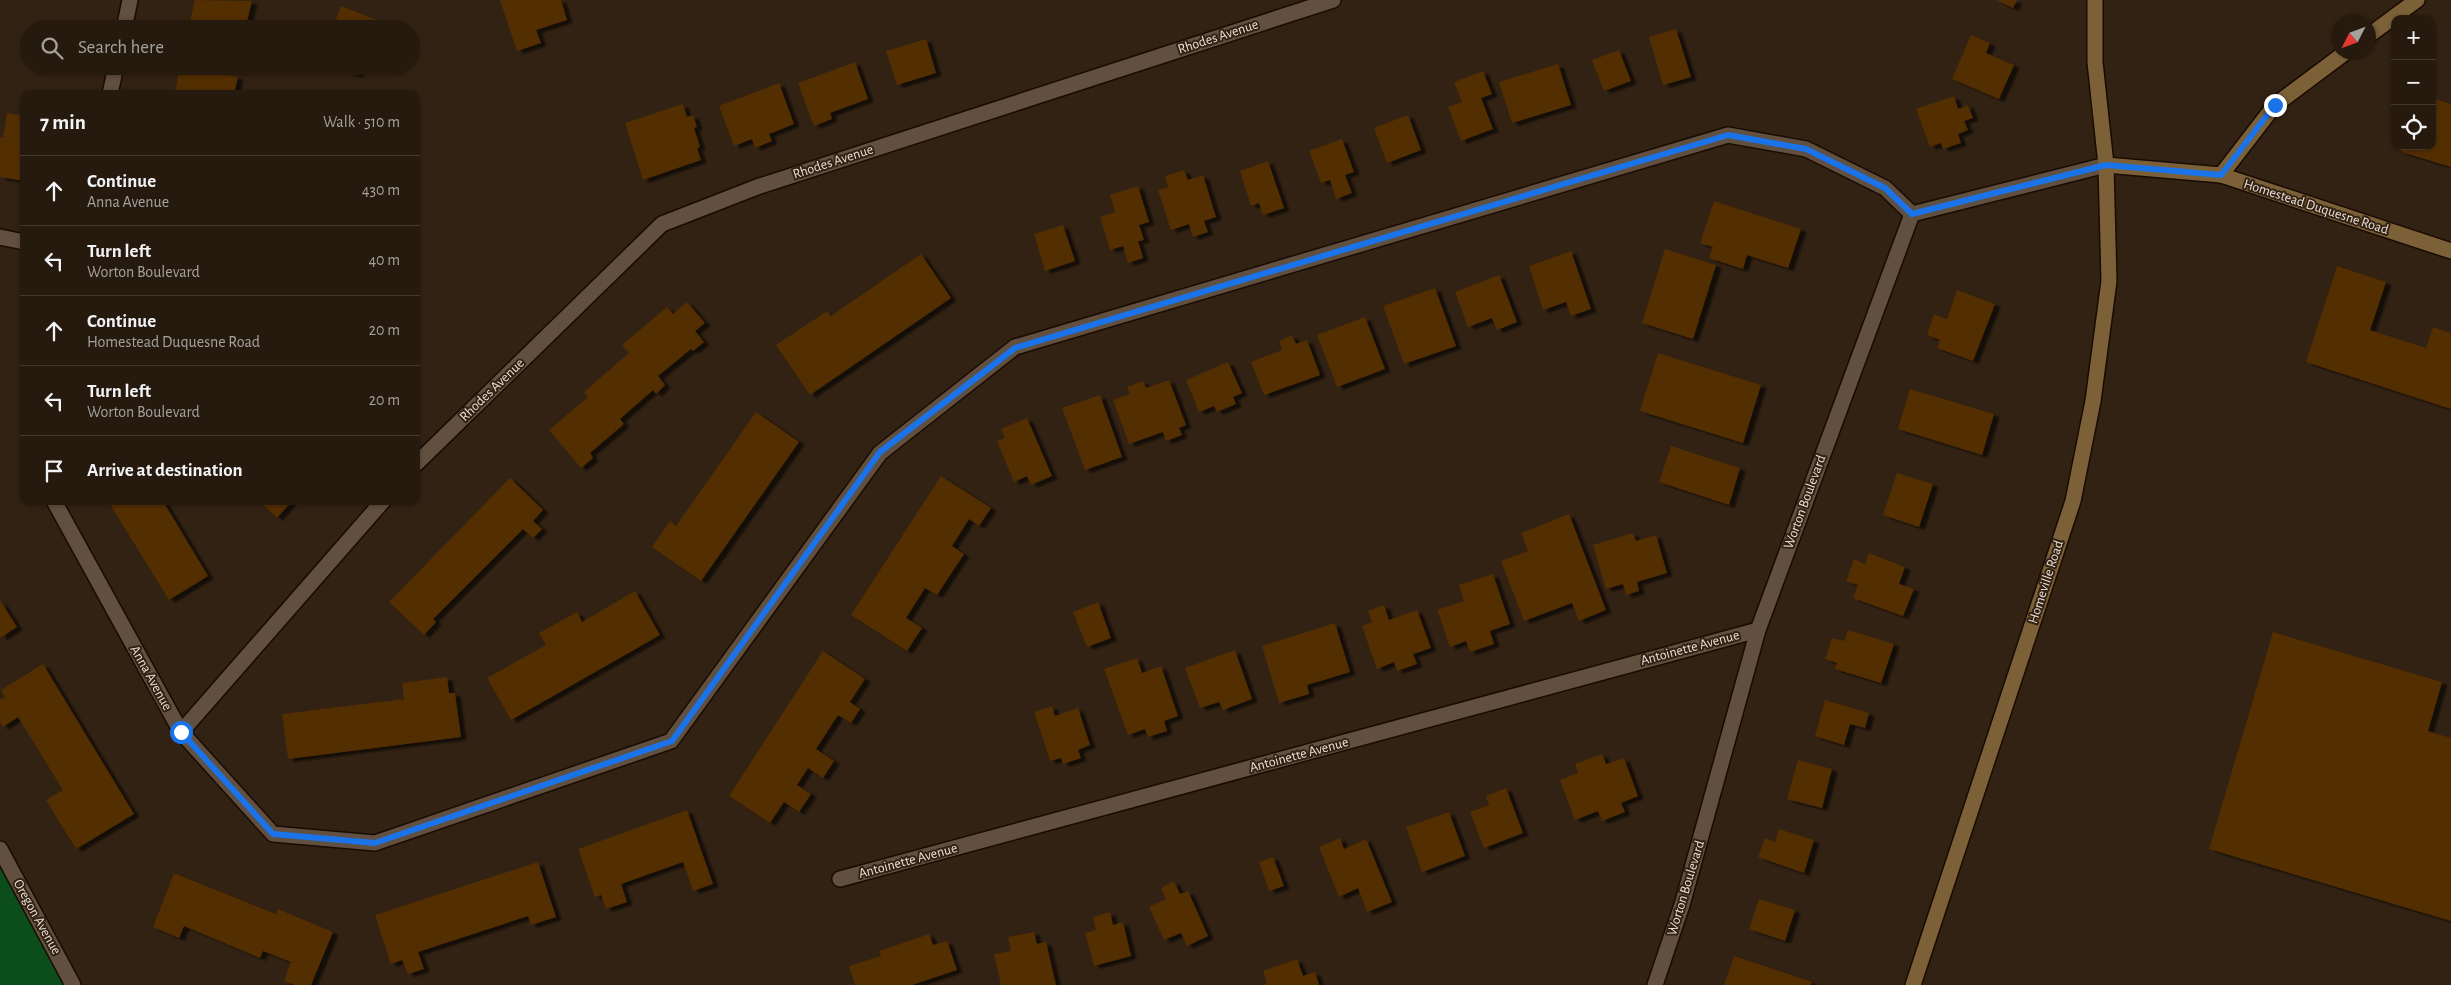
<!DOCTYPE html>
<meta charset="utf-8">
<style>
:root{--surface:#261a0e;--page:#32271c;--text:#f1f3f6;--muted:#a4a19e;--line:#42382e}
body{margin:0;font-family:"Alegreya Sans",sans-serif;background:var(--page);color:var(--text)}
.controls{position:absolute;right:15px;top:15px;display:grid;overflow:hidden;border-radius:10px;box-shadow:0 1px 4px #0004}
.controls button{width:45px;height:45px;display:grid;place-items:center;padding:0;border:0;border-bottom:1px solid var(--line);background:var(--surface);color:var(--text);font:25px sans-serif}
.compass{position:absolute;left:2331px;top:15px;width:45px;height:45px;border-radius:50%;background:var(--surface);box-shadow:0 1px 4px #0004;rotate:228deg}
.stop{position:absolute;width:15px;height:15px;margin:-11px;border:4px solid #1a73e8;border-radius:50%;background:#fff}
.stop.end{background:#1a73e8;border-color:#fff;box-shadow:0 1px 5px #0008}
.list{margin:0;padding:0;list-style:none}
h2{display:flex;justify-content:space-between;align-items:center;height:65px;margin:0;padding:0 20px;font-size:21px}
h2 small{font-size:16px;font-weight:400;color:var(--muted)}
.list li{display:grid;grid-template-columns:32px 1fr auto;gap:15px;align-items:center;box-sizing:border-box;height:70px;padding:0 20px;border-top:1px solid var(--line)}
.list b{display:block;font-size:19px;white-space:nowrap}
.list p{margin:0;font-size:16px;white-space:nowrap;color:var(--muted)}
.list em{font-size:16px;font-style:normal;color:var(--muted)}
.icon{flex:none;width:28px;height:28px;fill:none;stroke:currentColor;stroke-width:2;stroke-linecap:round;stroke-linejoin:round}
.map{position:relative;flex:none;width:2451px;height:985px;overflow:hidden}
.search{position:absolute;background:var(--surface);box-shadow:0 1px 4px #0004;left:20px;top:20px;width:400px;height:55px;display:flex;align-items:center;gap:12px;box-sizing:border-box;padding:0 18px;border-radius:28px;color:var(--muted);font-size:19px}
.panel{position:absolute;background:var(--surface);box-shadow:0 1px 4px #0004;left:20px;top:90px;width:400px;height:415px;border-radius:10px}
.map>svg:first-child{display:block}
.green{fill:#0b4e1b}
.building{fill:#522d00;filter:url(#shadow)}
.lines{fill:none;stroke-linecap:round;stroke-linejoin:round}
.street-casing{stroke:#190b01;stroke-width:18}
.secondary-casing{stroke:#190b01;stroke-width:18}
.street{stroke:#614f3f;stroke-width:15}
.secondary{stroke:#7b6038;stroke-width:15}
.route{stroke:#1a73e8;stroke-width:6}
.labels{text-anchor:middle;dominant-baseline:central;stroke-width:4;stroke-linejoin:round;paint-order:stroke}
.street-label{font-size:14px;fill:#ebe0d7;stroke:#322213}
</style>
<div class="map">
<svg width="2451" height="985" viewBox="0 0 2451 985">
<defs>
<filter id="shadow"><feDropShadow dx="5.5" dy="3" stdDeviation="1" flood-color="#0009"/></filter>
</defs>
<rect width="100%" height="100%" fill="#322213"/>
<path class="green" d="M 0,863 L 71,985 L 0,985 Z"/>
<g class="building">
<path d="M 195,0 L 252,1 L 245,29 L 203,29 L 189,25 Z"/>
<path d="M 500,0 L 561,0 L 567,20 L 536,30 L 541,43 L 517,51 Z"/>
<path d="M 1996,0 L 2017,0 L 2013,8 Z"/>
<path d="M 341,6 L 377,20 L 374,29 L 332,29 Z"/>
<path d="M 1676,29 L 1691,77 L 1663,85 L 1649,37 Z"/>
<path d="M 1971,35 L 1990,43 L 1986,53 L 2014,65 L 1999,99 L 1952,79 Z"/>
<path d="M 926,39 L 936,73 L 897,85 L 886,51 Z"/>
<path d="M 1619,50 L 1631,81 L 1604,91 L 1592,60 Z"/>
<path d="M 855,62 L 868,99 L 830,113 L 832,119 L 814,126 L 798,83 Z"/>
<path d="M 1558,64 L 1571,105 L 1512,123 L 1499,82 Z"/>
<path d="M 180,66 L 238,77 L 234,94 L 175,94 Z"/>
<path d="M 334,66 L 360,66 L 357,75 Z"/>
<path d="M 1483,71 L 1492,94 L 1481,98 L 1493,129 L 1461,141 L 1448,107 L 1462,102 L 1454,82 Z"/>
<path d="M 779,83 L 794,124 L 769,134 L 772,141 L 755,148 L 752,139 L 734,146 L 719,106 Z"/>
<path d="M 1954,96 L 1958,109 L 1968,105 L 1973,118 L 1964,121 L 1968,130 L 1958,134 L 1961,143 L 1943,149 L 1941,143 L 1930,147 L 1916,109 Z"/>
<path d="M 2432,98 L 2451,104 L 2451,167 L 2402,152 L 2403,146 L 2432,146 Z"/>
<path d="M 683,104 L 687,117 L 693,115 L 697,127 L 694,128 L 700,147 L 697,148 L 701,160 L 643,180 L 625,123 Z"/>
<path d="M 7,113 L 24,116 L 24,181 L 0,177 L 0,137 L 3,138 Z"/>
<path d="M 1408,115 L 1421,150 L 1387,163 L 1374,128 Z"/>
<path d="M 1342,139 L 1354,172 L 1345,175 L 1352,193 L 1336,199 L 1330,180 L 1321,183 L 1309,151 Z"/>
<path d="M 1268,161 L 1284,208 L 1263,215 L 1259,203 L 1251,206 L 1240,171 Z"/>
<path d="M 1184,170 L 1188,180 L 1203,175 L 1216,217 L 1204,221 L 1208,232 L 1193,237 L 1189,224 L 1171,230 L 1158,190 L 1168,187 L 1165,176 Z"/>
<path d="M 1138,186 L 1149,222 L 1139,225 L 1144,240 L 1138,241 L 1143,258 L 1128,263 L 1123,246 L 1110,250 L 1100,217 L 1115,212 L 1110,195 Z"/>
<path d="M 1714,201 L 1801,229 L 1788,268 L 1747,255 L 1743,269 L 1709,258 L 1713,247 L 1700,243 Z"/>
<path d="M 1063,225 L 1075,261 L 1045,271 L 1034,234 Z"/>
<path d="M 1665,249 L 1716,265 L 1693,339 L 1642,323 Z"/>
<path d="M 1571,251 L 1591,309 L 1571,316 L 1566,302 L 1543,310 L 1529,266 Z"/>
<path d="M 921,254 L 951,298 L 810,395 L 776,345 L 827,311 L 831,316 Z"/>
<path d="M 2337,266 L 2386,282 L 2370,330 L 2426,348 L 2433,327 L 2451,333 L 2451,409 L 2306,362 Z"/>
<path d="M 1499,275 L 1517,322 L 1497,330 L 1492,318 L 1468,327 L 1455,292 Z"/>
<path d="M 1435,288 L 1456,346 L 1404,364 L 1383,306 Z"/>
<path d="M 1957,290 L 1995,304 L 1973,361 L 1937,348 L 1940,340 L 1927,335 L 1934,314 L 1947,319 Z"/>
<path d="M 687,302 L 705,323 L 695,331 L 704,342 L 693,351 L 691,349 L 658,376 L 665,385 L 656,394 L 653,390 L 620,419 L 624,424 L 590,453 L 593,458 L 581,468 L 549,430 L 588,397 L 584,392 L 629,353 L 622,345 L 667,307 L 673,314 Z"/>
<path d="M 1365,317 L 1385,369 L 1337,387 L 1317,335 Z"/>
<path d="M 1292,335 L 1296,344 L 1307,340 L 1320,375 L 1264,395 L 1251,362 L 1282,350 L 1279,341 Z"/>
<path d="M 1658,353 L 1761,385 L 1743,443 L 1640,411 Z"/>
<path d="M 1228,362 L 1242,393 L 1233,397 L 1236,404 L 1217,412 L 1214,406 L 1199,412 L 1186,380 Z"/>
<path d="M 1169,380 L 1186,425 L 1179,428 L 1182,435 L 1166,441 L 1163,432 L 1129,444 L 1113,400 L 1130,394 L 1127,387 L 1143,381 L 1146,388 Z"/>
<path d="M 1910,389 L 1994,414 L 1982,455 L 1898,429 Z"/>
<path d="M 1100,395 L 1122,457 L 1085,470 L 1062,408 Z"/>
<path d="M 756,412 L 799,442 L 701,581 L 652,547 L 670,521 L 676,526 Z"/>
<path d="M 1027,418 L 1052,476 L 1031,485 L 1027,476 L 1014,482 L 997,441 L 1005,438 L 1001,429 Z"/>
<path d="M 1671,446 L 1740,468 L 1729,505 L 1659,482 Z"/>
<path d="M 1897,473 L 1933,484 L 1919,527 L 1883,515 Z"/>
<path d="M 941,476 L 991,508 L 979,526 L 969,519 L 952,546 L 964,554 L 937,595 L 925,588 L 906,618 L 922,628 L 907,651 L 851,615 Z"/>
<path d="M 510,478 L 543,510 L 533,521 L 542,529 L 533,538 L 523,529 L 433,619 L 436,622 L 424,635 L 389,602 Z"/>
<path d="M 108,501 L 163,501 L 208,576 L 169,600 Z"/>
<path d="M 259,501 L 292,501 L 277,518 Z"/>
<path d="M 1569,514 L 1606,610 L 1579,621 L 1572,603 L 1524,621 L 1501,561 L 1528,551 L 1521,533 Z"/>
<path d="M 1633,533 L 1636,541 L 1656,535 L 1667,573 L 1637,582 L 1639,591 L 1626,595 L 1623,584 L 1606,589 L 1593,545 Z"/>
<path d="M 1869,553 L 1905,567 L 1899,584 L 1914,589 L 1903,616 L 1853,598 L 1858,585 L 1846,581 L 1854,559 L 1865,564 Z"/>
<path d="M 1493,574 L 1510,624 L 1490,631 L 1494,644 L 1470,652 L 1466,641 L 1450,647 L 1437,610 L 1464,601 L 1459,585 Z"/>
<path d="M 635,591 L 660,635 L 511,720 L 487,678 L 546,645 L 539,633 L 577,612 L 582,622 Z"/>
<path d="M 0,600 L 17,627 L 0,638 Z"/>
<path d="M 1098,602 L 1111,638 L 1087,647 L 1073,612 Z"/>
<path d="M 1384,605 L 1389,620 L 1417,610 L 1431,648 L 1413,654 L 1417,664 L 1397,671 L 1394,662 L 1377,669 L 1362,626 L 1372,622 L 1368,611 Z"/>
<path d="M 1335,623 L 1350,672 L 1307,685 L 1309,694 L 1279,703 L 1262,646 Z"/>
<path d="M 1848,630 L 1894,644 L 1881,683 L 1835,669 L 1837,663 L 1825,659 L 1832,638 L 1844,641 Z"/>
<path d="M 2273,632 L 2442,682 L 2428,731 L 2451,738 L 2451,921 L 2209,849 Z"/>
<path d="M 1235,650 L 1252,699 L 1223,710 L 1219,702 L 1200,708 L 1185,668 Z"/>
<path d="M 823,651 L 865,679 L 850,702 L 860,709 L 851,723 L 838,715 L 816,749 L 834,761 L 823,778 L 808,768 L 797,785 L 811,794 L 799,812 L 784,802 L 770,823 L 729,796 Z"/>
<path d="M 1137,658 L 1142,673 L 1161,666 L 1178,716 L 1164,721 L 1167,731 L 1148,737 L 1145,729 L 1128,735 L 1104,669 Z"/>
<path d="M 43,664 L 134,814 L 76,849 L 46,800 L 63,790 L 18,717 L 3,727 L 0,722 L 0,700 L 5,697 L 1,690 Z"/>
<path d="M 447,677 L 449,693 L 455,693 L 461,737 L 288,759 L 282,714 L 404,699 L 402,683 Z"/>
<path d="M 1825,700 L 1869,713 L 1865,728 L 1850,724 L 1844,745 L 1815,736 Z"/>
<path d="M 1052,706 L 1055,716 L 1078,708 L 1090,745 L 1078,750 L 1081,758 L 1063,764 L 1061,758 L 1050,761 L 1034,712 Z"/>
<path d="M 1602,754 L 1606,764 L 1624,758 L 1638,796 L 1621,803 L 1625,812 L 1602,821 L 1598,811 L 1575,820 L 1560,780 L 1578,773 L 1575,764 Z"/>
<path d="M 1798,760 L 1832,769 L 1822,808 L 1787,799 Z"/>
<path d="M 1506,788 L 1523,833 L 1484,848 L 1470,812 L 1489,805 L 1486,796 Z"/>
<path d="M 687,810 L 713,884 L 693,891 L 683,862 L 621,884 L 627,902 L 606,909 L 601,895 L 595,897 L 578,849 Z"/>
<path d="M 1449,812 L 1465,856 L 1422,872 L 1406,827 Z"/>
<path d="M 1779,829 L 1814,840 L 1804,873 L 1758,857 L 1765,838 L 1775,842 Z"/>
<path d="M 1340,838 L 1344,849 L 1366,839 L 1392,902 L 1367,912 L 1358,888 L 1339,897 L 1319,847 Z"/>
<path d="M 1273,857 L 1284,886 L 1269,891 L 1259,862 Z"/>
<path d="M 538,862 L 556,917 L 531,925 L 528,916 L 418,952 L 424,969 L 408,974 L 402,960 L 391,964 L 375,915 Z"/>
<path d="M 174,873 L 276,914 L 278,909 L 333,932 L 311,985 L 295,985 L 284,981 L 291,962 L 263,951 L 260,958 L 184,926 L 179,938 L 153,927 Z"/>
<path d="M 1174,881 L 1180,894 L 1188,891 L 1208,936 L 1187,946 L 1181,933 L 1164,940 L 1149,907 L 1166,899 L 1161,888 Z"/>
<path d="M 1759,899 L 1795,910 L 1785,941 L 1749,929 Z"/>
<path d="M 1110,912 L 1113,925 L 1123,922 L 1131,956 L 1094,966 L 1085,933 L 1096,930 L 1093,917 Z"/>
<path d="M 1034,932 L 1037,944 L 1046,942 L 1056,985 L 1001,985 L 994,954 L 1011,951 L 1008,937 Z"/>
<path d="M 929,934 L 933,945 L 947,941 L 957,970 L 912,985 L 855,985 L 849,966 L 881,956 L 879,951 Z"/>
<path d="M 1734,956 L 1812,982 L 1811,985 L 1724,985 Z"/>
<path d="M 1297,959 L 1303,976 L 1315,972 L 1319,985 L 1263,985 L 1267,983 L 1263,971 Z"/>
</g>
<g class="lines">
<g class="street-casing">
<g id="street">
<path d="M 124,29 L 130,0"/>
<path d="M 110,94 L 116,66"/>
<path d="M 0,237 L 24,242"/>
<path d="M 416,464 L 662,224 L 757,187 L 1333,0"/>
<path d="M 54,501 L 181,732 L 273,834 L 375,843 L 671,741 L 880,453 L 1015,347 L 1728,135 L 1806,149 L 1885,188 L 1912,214"/>
<path d="M 181,732 L 383,501"/>
<path d="M 0,849 L 73,985"/>
<path d="M 840,879 L 1758,630"/>
<path d="M 1655,985 L 1682,905 L 1758,630 L 1912,214 L 2106,165"/>
</g>
</g>
<g class="secondary-casing">
<g id="secondary">
<path d="M 2368,36 L 2417,0"/>
<path d="M 2106,165 L 2221,175 L 2451,251"/>
<path d="M 2221,175 L 2275,105 L 2346,52"/>
<path d="M 1913,985 L 2073,501 L 2093,401 L 2109,281 L 2106,165 L 2095,62 L 2095,0"/>
</g>
</g>
<use href="#street" class="street"/>
<use href="#secondary" class="secondary"/>
</g>
<g class="lines">
<path class="route" d="M 181,732 L 273,834 L 375,843 L 672,741 L 880,452 L 1015,348 L 1728,135 L 1806,149 L 1885,188 L 1912,214 L 2106,165 L 2221,175 L 2275,105"/>
</g>
<g class="labels">
<g class="street-label">
<text transform="translate(1218 37) rotate(-18)">Rhodes Avenue</text>
<text transform="translate(833 162) rotate(-18)">Rhodes Avenue</text>
<text transform="translate(2316 207) rotate(18)">Homestead Duquesne Road</text>
<text transform="translate(492 390) rotate(-44)">Rhodes Avenue</text>
<text transform="translate(1805 502) rotate(-70)">Worton Boulevard</text>
<text transform="translate(2046 582) rotate(-72)">Homeville Road</text>
<text transform="translate(1690 648) rotate(-15)">Antoinette Avenue</text>
<text transform="translate(151 678) rotate(61)">Anna Avenue</text>
<text transform="translate(1299 755) rotate(-15)">Antoinette Avenue</text>
<text transform="translate(908 861) rotate(-15)">Antoinette Avenue</text>
<text transform="translate(1686 888) rotate(-73)">Worton Boulevard</text>
<text transform="translate(37 917) rotate(61)">Oregon Avenue</text>
</g>
</g>
</svg>
<div class="controls">
<button>+</button>
<button>−</button>
<button><svg class="icon" aria-label="locate" viewBox="0 0 24 24"><circle cx="12" cy="12" r="6"/><path d="M12 2v4M12 18v4M2 12h4M18 12h4"/></svg></button>
</div>
<svg class="compass" viewBox="-18 -18 36 36"><path d="M0-13l5 13h-10z" fill="#e53935"/><path d="M0 13l5-13h-10z" fill="#a4a19e"/></svg>
<div class="stop" style="left:181px;top:732px"></div>
<div class="stop end" style="left:2275px;top:105px"></div>
<div class="search"><svg class="icon" aria-label="search" viewBox="0 0 24 24"><circle cx="10" cy="10" r="6"/><path d="M15 15l6 6"/></svg>Search here</div>
<section class="panel">
<h2>7 min<small>Walk · 510 m</small></h2>
<ul class="list">
<li><svg class="icon" aria-label="ahead" viewBox="0 0 24 24"><path d="M12 20V5M6 11l6-6 6 6"/></svg><div><b>Continue</b><p>Anna Avenue</p></div><em>430 m</em></li>
<li><svg class="icon" aria-label="left" viewBox="0 0 24 24"><path d="M17 20v-9H6M10 6l-5 5 5 5"/></svg><div><b>Turn left</b><p>Worton Boulevard</p></div><em>40 m</em></li>
<li><svg class="icon" aria-label="ahead" viewBox="0 0 24 24"><path d="M12 20V5M6 11l6-6 6 6"/></svg><div><b>Continue</b><p>Homestead Duquesne Road</p></div><em>20 m</em></li>
<li><svg class="icon" aria-label="left" viewBox="0 0 24 24"><path d="M17 20v-9H6M10 6l-5 5 5 5"/></svg><div><b>Turn left</b><p>Worton Boulevard</p></div><em>20 m</em></li>
<li><svg class="icon" aria-label="arrive" viewBox="0 0 24 24"><path d="M6 21V4h12l-3 4 3 4H6"/></svg><div><b>Arrive at destination</b></div></li>
</ul>
</section>
</div>
